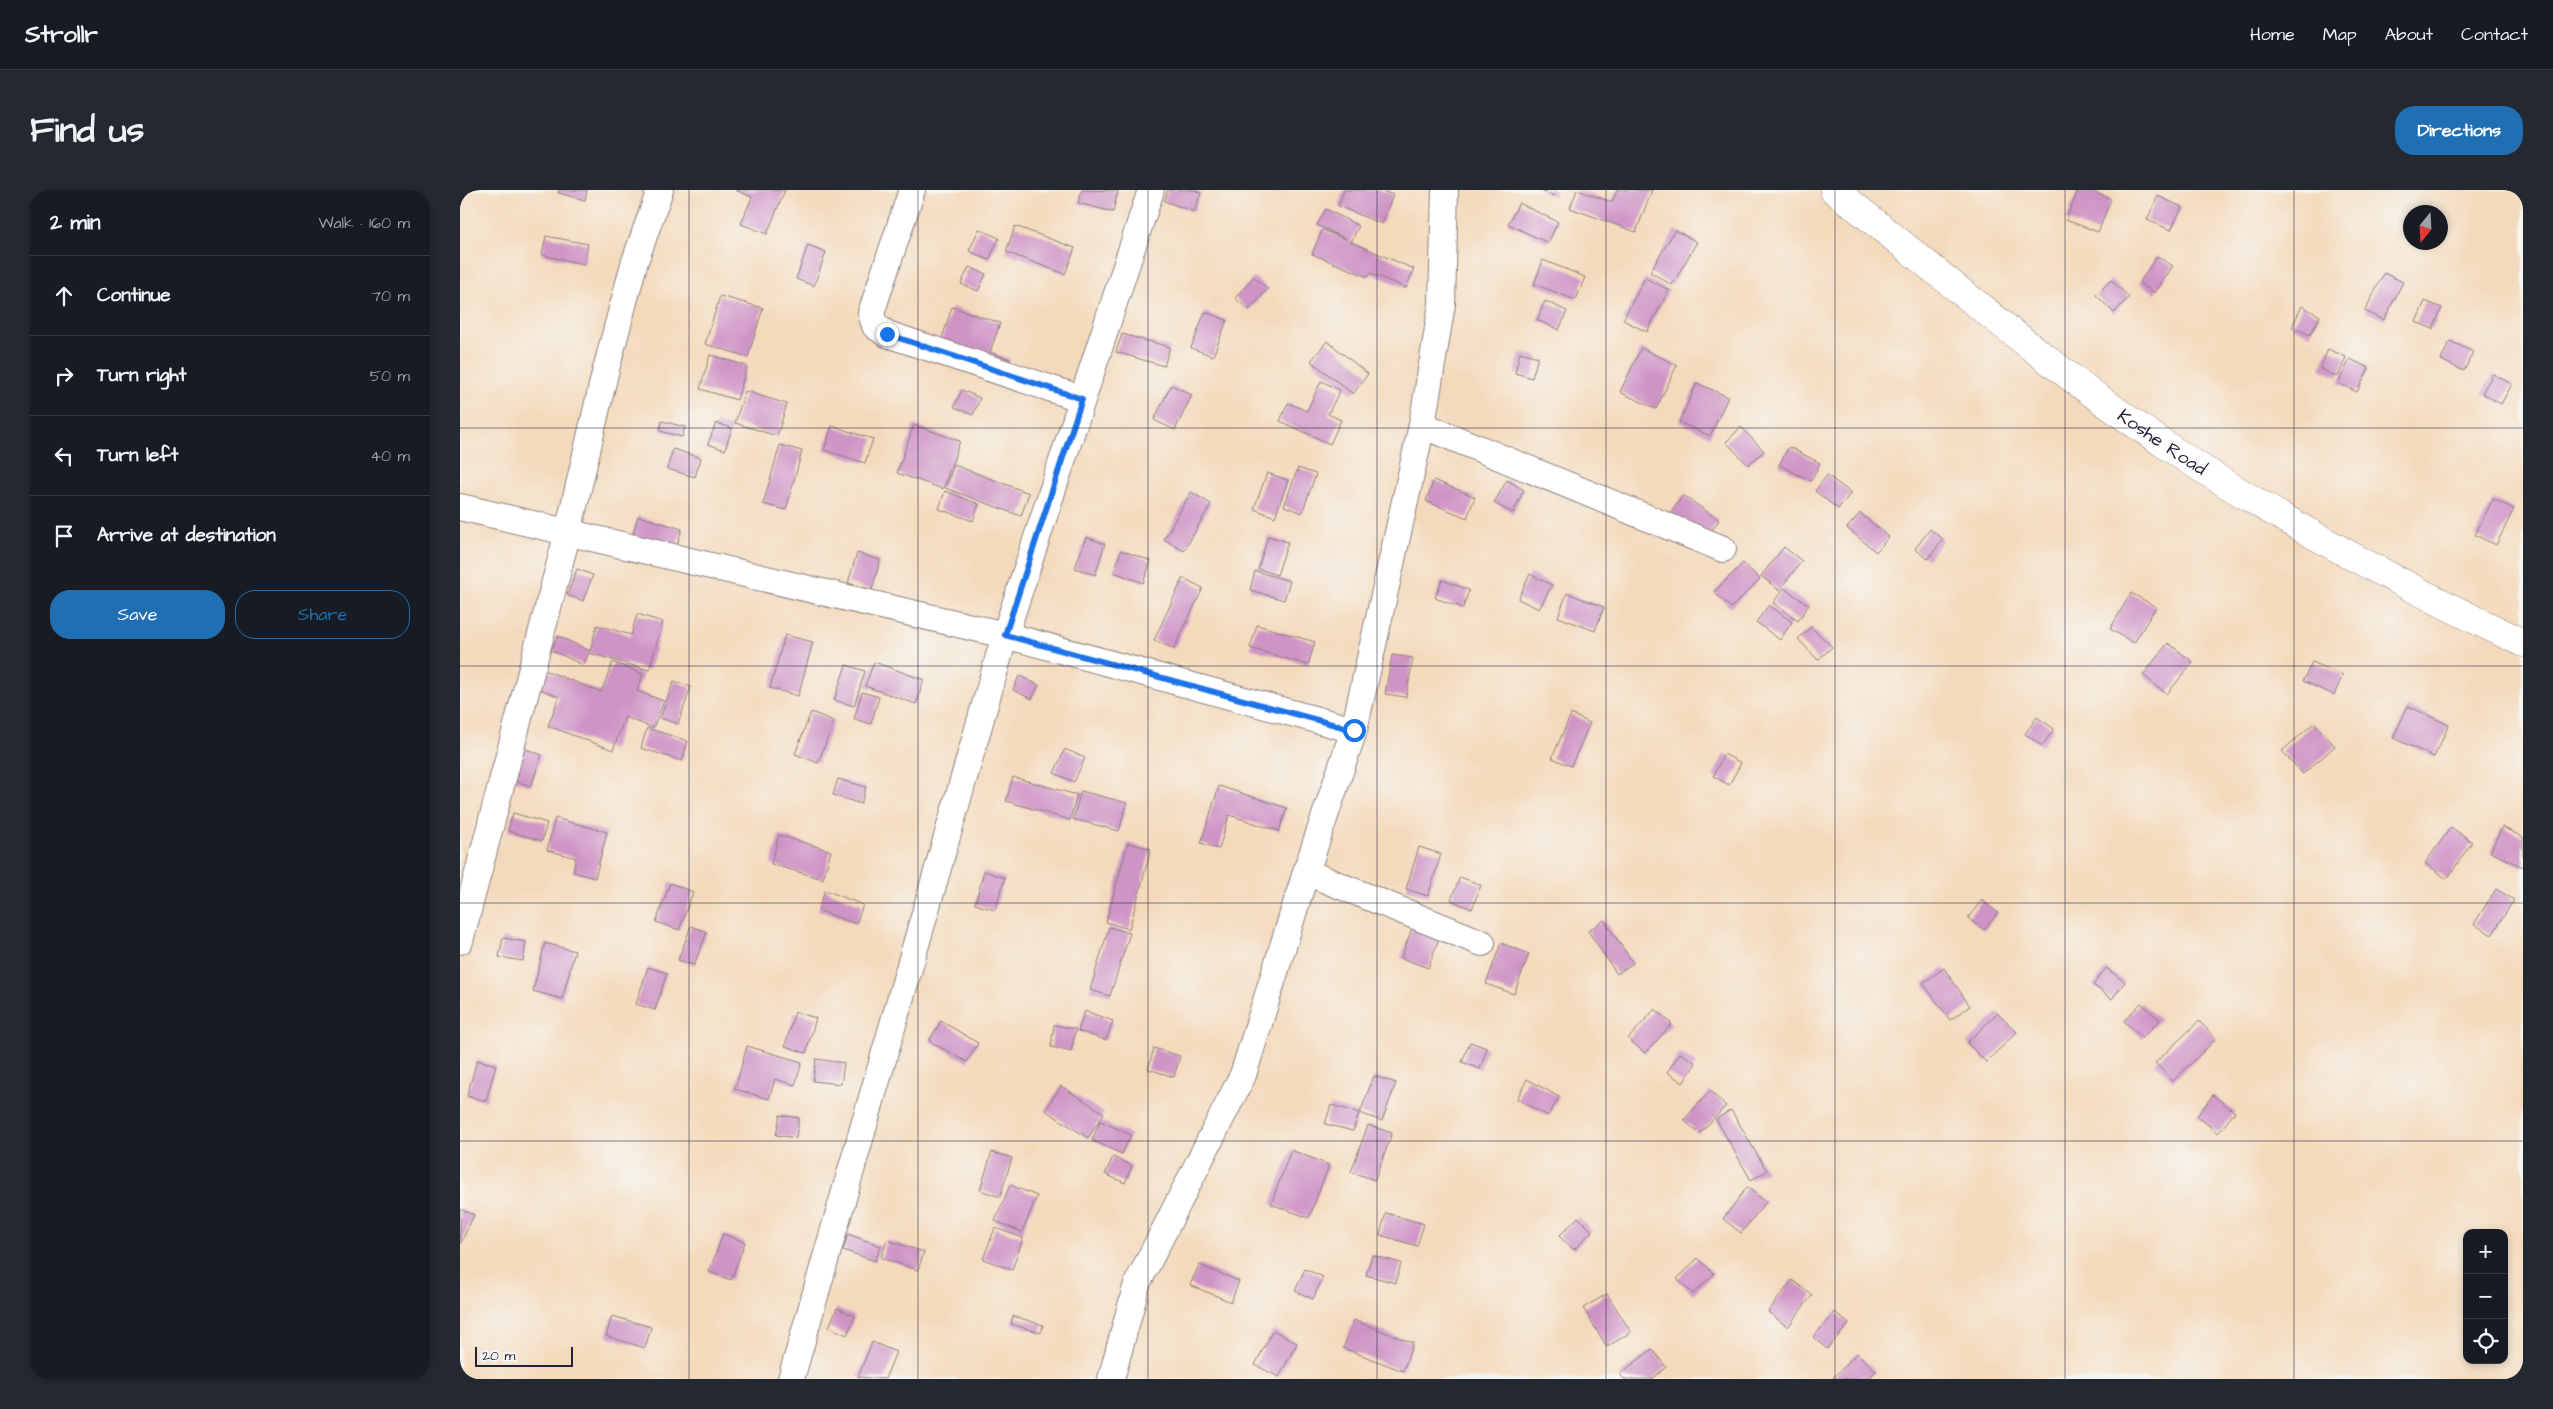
<!DOCTYPE html>
<meta charset="utf-8">
<style>
:root{--surface:#171b24;--page:#242831;--text:#f1f3f6;--muted:#9ea1a6;--line:#363941;--accent:#1f6fb2}
body{margin:0;font-family:"Architects Daughter",sans-serif;background:var(--page);color:var(--text)}
.controls{position:absolute;right:15px;bottom:15px;display:grid;overflow:hidden;border-radius:10px;box-shadow:0 2px 8px #0003}
.controls button{width:45px;height:45px;display:grid;place-items:center;padding:0;border:0;border-bottom:1px solid var(--line);background:var(--surface);color:var(--text);font:25px sans-serif}
.compass{position:absolute;left:1943px;top:15px;width:45px;height:45px;border-radius:50%;background:var(--surface);box-shadow:0 2px 8px #0003;rotate:198deg}
.scale{position:absolute;left:15px;bottom:12px;width:98px;box-sizing:border-box;padding-left:5px;border:2px solid #22223b;border-top:0;font-size:14px;line-height:18px;white-space:nowrap;color:#22223b;-webkit-text-stroke:4px #f6f6f2;paint-order:stroke}
.stop{position:absolute;width:15px;height:15px;margin:-11px;border:4px solid #1a73e8;border-radius:50%;background:#fff}
.stop.end{background:#1a73e8;border-color:#fff;box-shadow:0 1px 5px #0008}
.list{margin:0;padding:0;list-style:none}
h2{display:flex;justify-content:space-between;align-items:center;height:65px;margin:0;padding:0 20px;font-size:21px}
h2 small{font-size:16px;font-weight:400;color:var(--muted)}
.list li{display:grid;grid-template-columns:32px 1fr auto;gap:15px;align-items:center;box-sizing:border-box;height:80px;padding:0 20px;border-top:1px solid var(--line)}
.list b{display:block;font-size:19px;white-space:nowrap}
.list em{font-size:16px;font-style:normal;color:var(--muted)}
.actions{display:flex;gap:10px;padding:15px 20px}
.actions a{flex:1;padding:11px 0;border:1px solid var(--accent);border-radius:20px;text-align:center;font-size:18px;color:var(--accent)}
.actions .main{background:var(--accent);color:#fff}
.icon{flex:none;width:28px;height:28px;fill:none;stroke:currentColor;stroke-width:2;stroke-linecap:round;stroke-linejoin:round}
.map{position:relative;flex:none;width:2063px;height:1189px;overflow:hidden;border-radius:20px}
header{display:flex;align-items:center;gap:30px;box-sizing:border-box;height:70px;padding:0 25px;background:var(--surface);border-bottom:1px solid var(--line)}
header strong{font-size:24px}
nav{display:flex;gap:28px;margin-inline-start:auto;font-size:18px}
.intro{display:flex;align-items:center;justify-content:space-between;box-sizing:border-box;height:120px;padding:0 30px}
h1{margin:0;font-size:35px}
.button{padding:12px 22px;border-radius:20px;background:var(--accent);color:#fff;font-size:18px;font-weight:700}
main{display:flex;gap:30px;padding:0 30px}
aside{flex:1;background:var(--surface);border-radius:20px;box-shadow:0 2px 8px #0003}
.map>svg:first-child{display:block}
.building{fill:#cf94c6}
.lines{fill:none;stroke-linecap:round;stroke-linejoin:round}
.street-casing{stroke:#8b7e7c;stroke-width:28}
.primary-casing{stroke:#8b7e7c;stroke-width:29}
.street{stroke:#fff;stroke-width:26}
.primary{stroke:#fff;stroke-width:28}
.route{stroke:#1a73e8;stroke-width:6}
.grid{fill:none;stroke:#22223b;stroke-width:1;stroke-opacity:0.55}
.labels{text-anchor:middle;dominant-baseline:central;stroke-width:5;stroke-linejoin:round;paint-order:stroke}
.street-label{font-size:19px;fill:#22223b;stroke:#f6f6f2}
</style>
<header>
<strong>Strollr</strong>
<nav><a>Home</a><a>Map</a><a>About</a><a>Contact</a></nav>
</header>
<div class="intro"><h1>Find us</h1><a class="button">Directions</a></div>
<main>
<aside>
<h2>2 min<small>Walk · 160 m</small></h2>
<ul class="list">
<li><svg class="icon" aria-label="ahead" viewBox="0 0 24 24"><path d="M12 20V5M6 11l6-6 6 6"/></svg><div><b>Continue</b></div><em>70 m</em></li>
<li><svg class="icon" aria-label="right" viewBox="0 0 24 24"><path d="M7 20v-9h11M14 6l5 5-5 5"/></svg><div><b>Turn right</b></div><em>50 m</em></li>
<li><svg class="icon" aria-label="left" viewBox="0 0 24 24"><path d="M17 20v-9H6M10 6l-5 5 5 5"/></svg><div><b>Turn left</b></div><em>40 m</em></li>
<li><svg class="icon" aria-label="arrive" viewBox="0 0 24 24"><path d="M6 21V4h12l-3 4 3 4H6"/></svg><div><b>Arrive at destination</b></div></li>
</ul>
<div class="actions"><a class="main">Save</a><a>Share</a></div>
</aside>
<div class="map">
<svg width="2063" height="1189" viewBox="0 0 2063 1189">
<rect width="100%" height="100%" fill="#f6f6f2"/>
<filter id="ink" filterUnits="userSpaceOnUse"><feTurbulence type="fractalNoise" baseFrequency=".02" numOctaves="2"/><feDisplacementMap in="SourceGraphic" scale="10" xChannelSelector="R" yChannelSelector="G"/><feConvolveMatrix kernelMatrix="1 2 1 2 8 2 1 2 1" color-interpolation-filters="sRGB"/></filter>
<filter id="wash" filterUnits="userSpaceOnUse"><feTurbulence type="fractalNoise" baseFrequency=".0096" numOctaves="4" result="noise"/><feDisplacementMap in="SourceGraphic" scale="20" xChannelSelector="R" yChannelSelector="G"/><feGaussianBlur stdDeviation="1.12" result="paint"/><feColorMatrix in="noise" values="0 0 0 0 0 0 0 0 0 0 0 0 0 0 0 0 0 1.4 0 .05"/><feComposite in="paint" operator="in"/></filter>
<g filter="url(#wash)">
<rect width="100%" height="100%" fill="#f4dabc"/>
<g id="blocks">
<g class="building">
<path d="M 99,0 L 127,0 L 125,10 L 98,3 Z"/>
<path d="M 275,0 L 325,0 L 307,44 L 281,34 L 292,7 Z"/>
<path d="M 622,0 L 658,1 L 653,22 L 618,13 Z"/>
<path d="M 708,0 L 734,0 L 741,3 L 734,22 L 704,11 Z"/>
<path d="M 884,0 L 920,0 L 933,5 L 922,34 L 878,16 Z"/>
<path d="M 1078,0 L 1096,0 L 1094,6 Z"/>
<path d="M 1117,0 L 1152,12 L 1157,0 L 1192,0 L 1176,42 L 1110,18 Z"/>
<path d="M 1618,0 L 1627,0 L 1651,9 L 1638,42 L 1606,30 Z"/>
<path d="M 1698,6 L 1722,17 L 1711,40 L 1687,30 Z"/>
<path d="M 1059,13 L 1098,32 L 1088,53 L 1048,34 Z"/>
<path d="M 866,19 L 899,36 L 891,52 L 954,79 L 946,98 L 910,83 L 908,87 L 852,64 L 862,40 L 886,49 L 857,35 Z"/>
<path d="M 555,36 L 615,58 L 605,84 L 546,62 Z"/>
<path d="M 519,39 L 539,48 L 529,70 L 509,61 Z"/>
<path d="M 1215,40 L 1237,52 L 1212,95 L 1190,82 Z"/>
<path d="M 86,46 L 128,54 L 124,74 L 82,65 Z"/>
<path d="M 348,55 L 366,62 L 354,96 L 336,89 Z"/>
<path d="M 1697,66 L 1713,76 L 1695,103 L 1679,93 Z"/>
<path d="M 1083,70 L 1125,87 L 1116,110 L 1074,94 Z"/>
<path d="M 509,77 L 526,84 L 518,101 L 501,94 Z"/>
<path d="M 1924,83 L 1943,92 L 1924,130 L 1905,121 Z"/>
<path d="M 794,87 L 808,99 L 789,120 L 775,108 Z"/>
<path d="M 1185,88 L 1209,100 L 1187,142 L 1163,130 Z"/>
<path d="M 1651,90 L 1669,107 L 1654,123 L 1636,105 Z"/>
<path d="M 260,106 L 303,118 L 288,167 L 245,154 Z"/>
<path d="M 1085,111 L 1107,121 L 1099,140 L 1077,130 Z"/>
<path d="M 1965,111 L 1982,118 L 1973,139 L 1956,132 Z"/>
<path d="M 1842,116 L 1860,126 L 1850,145 L 1832,137 Z"/>
<path d="M 492,117 L 540,133 L 530,162 L 550,169 L 546,185 L 477,164 Z"/>
<path d="M 745,122 L 767,130 L 753,166 L 731,158 Z"/>
<path d="M 662,144 L 710,157 L 704,176 L 656,162 Z"/>
<path d="M 867,151 L 908,184 L 893,204 L 851,171 Z"/>
<path d="M 1990,151 L 2013,162 L 2004,181 L 1981,170 Z"/>
<path d="M 1181,158 L 1217,175 L 1196,219 L 1160,202 Z"/>
<path d="M 1868,159 L 1886,167 L 1878,187 L 1860,179 Z"/>
<path d="M 1060,162 L 1078,167 L 1072,188 L 1055,183 Z"/>
<path d="M 250,165 L 287,176 L 277,210 L 240,199 Z"/>
<path d="M 1890,169 L 1909,178 L 1897,202 L 1878,193 Z"/>
<path d="M 2033,184 L 2052,194 L 2041,214 L 2022,203 Z"/>
<path d="M 861,191 L 880,200 L 868,224 L 881,230 L 870,254 L 820,231 L 828,213 L 847,221 Z"/>
<path d="M 1237,193 L 1268,207 L 1250,246 L 1219,232 Z"/>
<path d="M 711,195 L 732,205 L 715,240 L 694,230 Z"/>
<path d="M 502,200 L 520,208 L 513,225 L 494,217 Z"/>
<path d="M 285,201 L 327,214 L 317,246 L 275,233 Z"/>
<path d="M 202,231 L 225,237 L 222,247 L 200,241 Z"/>
<path d="M 256,233 L 272,238 L 265,260 L 248,254 Z"/>
<path d="M 454,235 L 500,251 L 483,299 L 437,283 Z"/>
<path d="M 372,236 L 413,249 L 405,273 L 364,260 Z"/>
<path d="M 1281,237 L 1304,261 L 1288,275 L 1266,252 Z"/>
<path d="M 320,255 L 342,261 L 326,320 L 303,314 Z"/>
<path d="M 1329,257 L 1360,273 L 1351,291 L 1319,275 Z"/>
<path d="M 213,259 L 241,268 L 235,287 L 207,279 Z"/>
<path d="M 494,275 L 569,303 L 561,326 L 485,298 Z"/>
<path d="M 838,278 L 856,284 L 842,323 L 824,316 Z"/>
<path d="M 807,283 L 828,290 L 815,327 L 794,319 Z"/>
<path d="M 1367,285 L 1391,303 L 1378,319 L 1355,301 Z"/>
<path d="M 974,290 L 1015,307 L 1007,328 L 966,311 Z"/>
<path d="M 1047,290 L 1064,300 L 1053,323 L 1034,313 Z"/>
<path d="M 485,301 L 519,314 L 513,331 L 479,319 Z"/>
<path d="M 731,302 L 751,314 L 724,361 L 704,349 Z"/>
<path d="M 1223,305 L 1259,330 L 1243,354 L 1207,329 Z"/>
<path d="M 2033,309 L 2054,319 L 2036,355 L 2015,345 Z"/>
<path d="M 1400,323 L 1429,347 L 1416,362 L 1387,338 Z"/>
<path d="M 178,326 L 222,339 L 215,362 L 171,350 Z"/>
<path d="M 1470,339 L 1483,349 L 1468,369 L 1455,359 Z"/>
<path d="M 808,346 L 828,352 L 817,385 L 798,379 Z"/>
<path d="M 626,347 L 645,354 L 635,385 L 615,378 Z"/>
<path d="M 1324,357 L 1342,371 L 1319,400 L 1301,386 Z"/>
<path d="M 661,360 L 691,371 L 683,393 L 654,382 Z"/>
<path d="M 397,363 L 420,370 L 412,400 L 388,393 Z"/>
<path d="M 1283,373 L 1300,389 L 1271,418 L 1254,402 Z"/>
<path d="M 117,379 L 133,385 L 123,411 L 107,405 Z"/>
<path d="M 795,381 L 830,391 L 824,410 L 790,400 Z"/>
<path d="M 1070,384 L 1092,395 L 1079,419 L 1058,409 Z"/>
<path d="M 723,388 L 743,398 L 714,459 L 694,450 Z"/>
<path d="M 982,390 L 1009,400 L 1003,418 L 975,408 Z"/>
<path d="M 1324,398 L 1349,415 L 1338,431 L 1313,413 Z"/>
<path d="M 1107,403 L 1144,417 L 1135,441 L 1098,427 Z"/>
<path d="M 1671,403 L 1696,417 L 1674,453 L 1650,439 Z"/>
<path d="M 1309,415 L 1332,432 L 1320,450 L 1296,432 Z"/>
<path d="M 177,424 L 203,432 L 189,480 L 129,463 L 123,475 L 91,460 L 98,446 L 130,461 L 137,435 L 171,445 Z"/>
<path d="M 797,435 L 855,452 L 848,475 L 790,458 Z"/>
<path d="M 1351,437 L 1372,457 L 1358,470 L 1338,449 Z"/>
<path d="M 325,445 L 353,452 L 338,506 L 310,498 Z"/>
<path d="M 1708,453 L 1733,472 L 1707,504 L 1683,485 Z"/>
<path d="M 932,465 L 953,468 L 946,507 L 925,504 Z"/>
<path d="M 153,472 L 183,484 L 177,501 L 204,511 L 193,538 L 165,527 L 153,560 L 88,536 L 99,507 L 75,497 L 82,479 L 141,502 Z"/>
<path d="M 414,472 L 464,490 L 456,514 L 405,496 Z"/>
<path d="M 1852,472 L 1883,485 L 1874,505 L 1843,491 Z"/>
<path d="M 386,475 L 405,481 L 394,516 L 374,510 Z"/>
<path d="M 559,486 L 579,495 L 572,509 L 553,500 Z"/>
<path d="M 214,491 L 231,497 L 218,534 L 200,528 Z"/>
<path d="M 402,502 L 419,507 L 411,534 L 394,529 Z"/>
<path d="M 1948,516 L 1989,535 L 1974,567 L 1933,548 Z"/>
<path d="M 351,522 L 374,531 L 358,573 L 335,564 Z"/>
<path d="M 1111,524 L 1130,533 L 1111,576 L 1092,568 Z"/>
<path d="M 1577,527 L 1594,539 L 1582,556 L 1565,544 Z"/>
<path d="M 1854,533 L 1875,556 L 1843,584 L 1822,561 Z"/>
<path d="M 187,538 L 228,551 L 222,571 L 181,558 Z"/>
<path d="M 63,558 L 82,565 L 71,596 L 52,590 Z"/>
<path d="M 605,559 L 625,568 L 614,592 L 594,583 Z"/>
<path d="M 1264,564 L 1281,573 L 1269,595 L 1253,586 Z"/>
<path d="M 553,587 L 617,605 L 610,630 L 546,611 Z"/>
<path d="M 378,589 L 406,597 L 401,614 L 373,605 Z"/>
<path d="M 759,596 L 827,618 L 819,641 L 769,625 L 759,659 L 741,653 Z"/>
<path d="M 621,601 L 667,613 L 659,641 L 613,629 Z"/>
<path d="M 53,623 L 87,633 L 82,651 L 48,641 Z"/>
<path d="M 95,628 L 147,642 L 135,688 L 113,682 L 116,668 L 87,660 Z"/>
<path d="M 1991,637 L 2012,652 L 1987,689 L 1965,673 Z"/>
<path d="M 2042,637 L 2063,647 L 2063,677 L 2030,662 Z"/>
<path d="M 319,645 L 371,661 L 363,689 L 311,674 Z"/>
<path d="M 668,653 L 691,659 L 669,739 L 646,732 Z"/>
<path d="M 959,657 L 981,664 L 968,706 L 946,699 Z"/>
<path d="M 524,681 L 545,688 L 535,720 L 515,714 Z"/>
<path d="M 1000,687 L 1021,695 L 1012,719 L 991,710 Z"/>
<path d="M 210,693 L 233,702 L 219,740 L 196,732 Z"/>
<path d="M 2036,699 L 2054,710 L 2032,745 L 2014,734 Z"/>
<path d="M 365,700 L 403,715 L 396,734 L 358,720 Z"/>
<path d="M 1522,710 L 1538,723 L 1524,740 L 1508,728 Z"/>
<path d="M 956,727 L 983,737 L 968,778 L 941,768 Z"/>
<path d="M 1144,730 L 1173,773 L 1157,784 L 1128,741 Z"/>
<path d="M 231,736 L 247,742 L 234,775 L 218,770 Z"/>
<path d="M 649,737 L 670,743 L 650,806 L 630,800 Z"/>
<path d="M 43,748 L 66,752 L 63,771 L 39,767 Z"/>
<path d="M 85,753 L 115,761 L 102,809 L 73,801 Z"/>
<path d="M 1041,753 L 1069,764 L 1054,804 L 1026,794 Z"/>
<path d="M 188,777 L 207,783 L 195,820 L 176,814 Z"/>
<path d="M 1484,778 L 1510,816 L 1490,830 L 1463,793 Z"/>
<path d="M 1646,778 L 1665,792 L 1652,809 L 1633,795 Z"/>
<path d="M 1681,813 L 1700,830 L 1682,848 L 1664,831 Z"/>
<path d="M 1195,819 L 1212,834 L 1185,863 L 1168,849 Z"/>
<path d="M 625,821 L 653,831 L 646,850 L 618,841 Z"/>
<path d="M 335,822 L 356,828 L 346,863 L 325,856 Z"/>
<path d="M 1537,823 L 1557,842 L 1526,872 L 1507,853 Z"/>
<path d="M 481,831 L 518,853 L 507,872 L 469,851 Z"/>
<path d="M 1739,831 L 1756,849 L 1713,891 L 1695,873 Z"/>
<path d="M 594,835 L 616,839 L 611,861 L 591,857 Z"/>
<path d="M 1010,852 L 1027,858 L 1020,879 L 1002,872 Z"/>
<path d="M 287,856 L 342,872 L 335,895 L 315,889 L 309,909 L 275,899 Z"/>
<path d="M 694,858 L 720,866 L 714,887 L 688,879 Z"/>
<path d="M 1220,863 L 1236,873 L 1223,893 L 1207,882 Z"/>
<path d="M 356,869 L 384,873 L 381,894 L 353,891 Z"/>
<path d="M 17,870 L 36,875 L 26,911 L 7,906 Z"/>
<path d="M 914,886 L 936,893 L 922,931 L 900,923 Z"/>
<path d="M 1067,889 L 1099,907 L 1088,926 L 1057,909 Z"/>
<path d="M 601,896 L 644,923 L 628,948 L 585,920 Z"/>
<path d="M 1250,901 L 1266,916 L 1239,944 L 1224,930 Z"/>
<path d="M 1753,905 L 1775,922 L 1758,943 L 1737,926 Z"/>
<path d="M 871,915 L 899,923 L 893,941 L 865,934 Z"/>
<path d="M 1271,920 L 1307,981 L 1291,990 L 1256,929 Z"/>
<path d="M 320,925 L 339,928 L 336,948 L 316,945 Z"/>
<path d="M 640,931 L 671,945 L 662,964 L 632,950 Z"/>
<path d="M 908,935 L 932,943 L 915,990 L 891,982 Z"/>
<path d="M 831,960 L 869,975 L 849,1028 L 811,1014 Z"/>
<path d="M 532,962 L 552,968 L 540,1007 L 520,1000 Z"/>
<path d="M 653,967 L 672,976 L 665,993 L 645,984 Z"/>
<path d="M 550,995 L 577,1006 L 562,1042 L 535,1031 Z"/>
<path d="M 1287,997 L 1306,1012 L 1281,1043 L 1263,1029 Z"/>
<path d="M 0,1019 L 14,1025 L 0,1055 Z"/>
<path d="M 926,1023 L 964,1034 L 957,1056 L 920,1045 Z"/>
<path d="M 1118,1027 L 1132,1041 L 1114,1060 L 1099,1046 Z"/>
<path d="M 535,1038 L 563,1048 L 552,1080 L 523,1069 Z"/>
<path d="M 263,1044 L 285,1052 L 271,1090 L 249,1082 Z"/>
<path d="M 388,1044 L 421,1056 L 415,1071 L 383,1060 Z"/>
<path d="M 427,1050 L 464,1062 L 458,1080 L 421,1068 Z"/>
<path d="M 912,1065 L 941,1073 L 936,1093 L 906,1085 Z"/>
<path d="M 1238,1068 L 1254,1084 L 1233,1104 L 1217,1089 Z"/>
<path d="M 739,1075 L 779,1091 L 771,1112 L 730,1095 Z"/>
<path d="M 845,1079 L 863,1087 L 853,1109 L 835,1101 Z"/>
<path d="M 1332,1090 L 1352,1105 L 1328,1137 L 1308,1122 Z"/>
<path d="M 1147,1104 L 1171,1142 L 1147,1157 L 1123,1118 Z"/>
<path d="M 377,1118 L 395,1126 L 387,1145 L 369,1137 Z"/>
<path d="M 1375,1122 L 1389,1134 L 1367,1159 L 1353,1147 Z"/>
<path d="M 152,1126 L 191,1137 L 185,1158 L 146,1146 Z"/>
<path d="M 553,1126 L 583,1135 L 581,1143 L 551,1134 Z"/>
<path d="M 894,1130 L 953,1153 L 943,1181 L 883,1158 Z"/>
<path d="M 813,1140 L 837,1153 L 819,1187 L 795,1175 Z"/>
<path d="M 412,1152 L 436,1162 L 425,1189 L 398,1187 Z"/>
<path d="M 1192,1159 L 1206,1177 L 1192,1189 L 1164,1189 L 1160,1184 Z"/>
<path d="M 1397,1163 L 1416,1181 L 1408,1189 L 1372,1189 Z"/>
</g>
</g>
</g>
<g filter="url(#ink)">
<use href="#blocks" fill-opacity="0" stroke="#8b7e7c" stroke-width="1"/>
<g class="lines">
<g class="street-casing">
<g id="street">
<path d="M 452,0 L 411,123 L 415,136 L 427,144 L 622,209"/>
<path d="M 962,235 L 1263,359"/>
<path d="M 0,317 L 545,445 L 894,540"/>
<path d="M 846,682 L 1022,753"/>
<path d="M 0,751 L 108,342 L 145,183 L 174,74 L 200,0"/>
<path d="M 331,1189 L 545,445 L 691,0"/>
<path d="M 651,1189 L 677,1094 L 783,885 L 846,682 L 894,540 L 962,235 L 982,114 L 985,0"/>
</g>
</g>
<g class="primary-casing">
<g id="primary">
<path id="s1" d="M 1374,0 C 1485,87 1593,180 1710,258 C 1822,332 1942,395 2063,453"/>
</g>
</g>
<use href="#street" class="street"/>
<use href="#primary" class="primary"/>
</g>
</g>
<g class="lines" filter="url(#ink)">
<path class="route" d="M 427,144 L 622,209 L 545,445 L 894,540"/>
</g>
<path class="grid" d="M 229,0 L 229,1189M 458,0 L 458,1189M 688,0 L 688,1189M 917,0 L 917,1189M 1146,0 L 1146,1189M 1375,0 L 1375,1189M 1605,0 L 1605,1189M 1834,0 L 1834,1189M 0,238 L 2063,238M 0,476 L 2063,476M 0,713 L 2063,713M 0,951 L 2063,951"/>
<g class="labels">
<g class="street-label">
<text stroke="none"><textPath href="#s1" startOffset="414">Koshe Road</textPath></text>
</g>
</g>
</svg>
<div class="controls">
<button>+</button>
<button>−</button>
<button><svg class="icon" aria-label="locate" viewBox="0 0 24 24"><circle cx="12" cy="12" r="6"/><path d="M12 2v4M12 18v4M2 12h4M18 12h4"/></svg></button>
</div>
<svg class="compass" viewBox="-18 -18 36 36"><path d="M0-13l5 13h-10z" fill="#e53935"/><path d="M0 13l5-13h-10z" fill="#9ea1a6"/></svg>
<div class="scale">20 m</div>
<div class="stop" style="left:894px;top:540px"></div>
<div class="stop end" style="left:427px;top:144px"></div>
</div>
</main>
